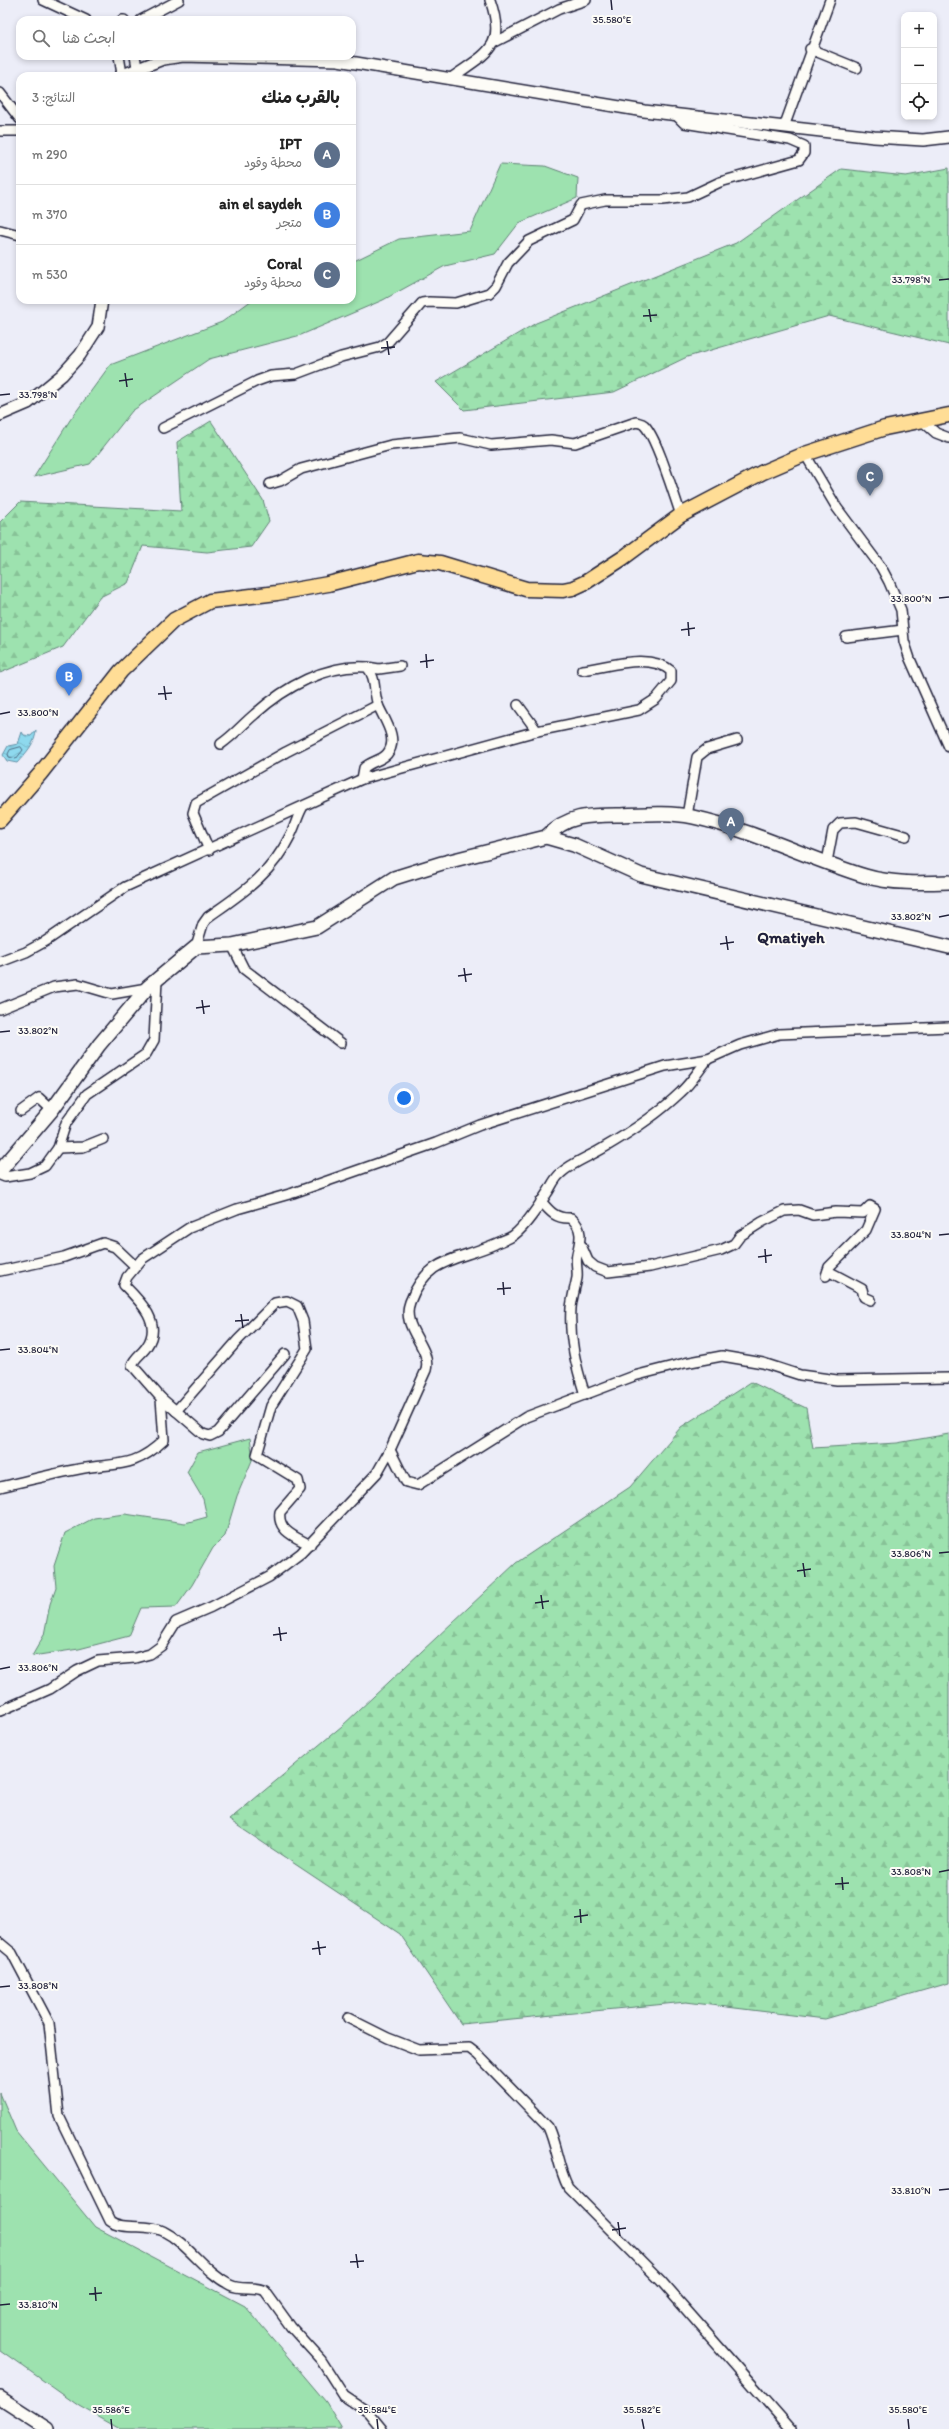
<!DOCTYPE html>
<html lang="ar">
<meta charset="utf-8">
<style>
:root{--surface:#fff;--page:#f2f2f2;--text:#222;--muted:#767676;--line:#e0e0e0;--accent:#d93025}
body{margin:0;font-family:Itim,"Playpen Sans Arabic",sans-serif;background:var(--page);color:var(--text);direction:rtl}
.controls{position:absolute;right:12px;top:12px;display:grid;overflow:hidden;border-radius:8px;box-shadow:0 2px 6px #0003}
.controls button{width:36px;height:36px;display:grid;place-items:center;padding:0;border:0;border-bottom:1px solid var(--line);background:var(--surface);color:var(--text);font:20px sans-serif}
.you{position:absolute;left:404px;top:1098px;width:14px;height:14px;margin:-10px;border:3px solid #fff;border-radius:50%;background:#1a73e8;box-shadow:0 0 0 6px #1a73e833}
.badge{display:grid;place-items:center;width:26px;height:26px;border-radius:50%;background:var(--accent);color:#fff;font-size:13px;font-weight:700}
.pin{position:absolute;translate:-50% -33px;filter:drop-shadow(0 1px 2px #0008)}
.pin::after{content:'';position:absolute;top:21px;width:14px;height:12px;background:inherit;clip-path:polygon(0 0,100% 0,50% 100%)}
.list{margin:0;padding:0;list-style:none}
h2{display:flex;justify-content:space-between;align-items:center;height:52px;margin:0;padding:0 16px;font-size:17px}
h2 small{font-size:13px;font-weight:400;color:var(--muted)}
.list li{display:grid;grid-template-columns:26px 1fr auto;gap:12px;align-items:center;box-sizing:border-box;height:60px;padding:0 16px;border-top:1px solid var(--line)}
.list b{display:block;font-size:15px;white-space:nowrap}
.list p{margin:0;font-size:13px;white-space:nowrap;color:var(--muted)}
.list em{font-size:13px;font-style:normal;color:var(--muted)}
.icon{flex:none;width:22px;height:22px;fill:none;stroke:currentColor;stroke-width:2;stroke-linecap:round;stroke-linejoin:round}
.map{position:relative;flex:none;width:949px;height:2429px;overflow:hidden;direction:ltr}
.search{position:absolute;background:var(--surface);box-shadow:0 2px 6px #0003;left:16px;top:16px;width:340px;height:44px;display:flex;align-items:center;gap:10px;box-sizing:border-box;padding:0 14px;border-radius:12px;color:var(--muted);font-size:15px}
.panel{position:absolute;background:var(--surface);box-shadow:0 2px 6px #0003;left:16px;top:72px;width:340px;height:232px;border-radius:12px;direction:rtl}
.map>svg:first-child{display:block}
.grass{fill:#9de2af;stroke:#608275}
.forest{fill:url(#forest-firs);stroke:#608275}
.water{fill:url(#water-waves);stroke:#6390a6}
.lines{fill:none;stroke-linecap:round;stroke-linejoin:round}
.shore{stroke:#4d6b83;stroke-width:1}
.minor-casing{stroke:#22223b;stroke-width:12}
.tertiary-casing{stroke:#22223b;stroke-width:14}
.secondary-casing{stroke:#22223b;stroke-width:16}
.primary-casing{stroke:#22223b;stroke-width:17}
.minor{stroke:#fdfcf7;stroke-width:9}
.tertiary{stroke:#fdfcf7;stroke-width:11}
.secondary{stroke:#fdfcf7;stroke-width:13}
.primary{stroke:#ffdd96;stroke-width:14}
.ticks{fill:none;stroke:#22223b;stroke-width:1.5}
.labels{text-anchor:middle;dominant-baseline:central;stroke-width:4;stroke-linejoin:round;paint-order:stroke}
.quarter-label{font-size:16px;font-weight:bold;fill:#22223b;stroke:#fdfcf7}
.ticks-label{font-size:10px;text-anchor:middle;fill:#22223b;stroke:#fdfcf7;stroke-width:4;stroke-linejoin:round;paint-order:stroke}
</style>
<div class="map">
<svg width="949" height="2429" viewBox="0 0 949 2429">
<defs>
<pattern id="forest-firs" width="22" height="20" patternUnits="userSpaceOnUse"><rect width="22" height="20" fill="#9de2af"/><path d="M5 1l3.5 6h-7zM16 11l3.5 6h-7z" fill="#87c297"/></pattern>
<pattern id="water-waves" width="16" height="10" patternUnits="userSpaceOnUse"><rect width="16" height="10" fill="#8ed9ee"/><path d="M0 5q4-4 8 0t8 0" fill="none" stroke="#7abacd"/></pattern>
</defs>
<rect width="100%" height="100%" fill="#ecedf8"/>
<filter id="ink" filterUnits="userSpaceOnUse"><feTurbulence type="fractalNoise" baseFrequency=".025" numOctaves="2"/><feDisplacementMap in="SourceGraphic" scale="8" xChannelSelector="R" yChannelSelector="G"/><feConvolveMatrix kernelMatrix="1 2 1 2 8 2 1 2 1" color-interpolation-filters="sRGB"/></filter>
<g filter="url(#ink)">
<g class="grass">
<path d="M 500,164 L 545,166 L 578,178 L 577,198 L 519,223 L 495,254 L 445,266 L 383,300 L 301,335 L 209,359 L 132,411 L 90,464 L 34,477 L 70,420 L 110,365 L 222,322 L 252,300 L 352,300 L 352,262 L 399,239 L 470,231 Z"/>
<path d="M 250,1438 L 253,1458 L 237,1496 L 225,1536 L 213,1548 L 192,1585 L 176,1607 L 141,1608 L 129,1636 L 79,1649 L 32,1656 L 44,1635 L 50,1604 L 56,1587 L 54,1566 L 65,1533 L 94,1518 L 125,1514 L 185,1523 L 207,1517 L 203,1499 L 187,1472 L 198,1452 Z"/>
<path d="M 0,2093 L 16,2131 L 95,2227 L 245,2306 L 326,2402 L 342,2429 L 120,2429 L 79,2406 L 0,2350 Z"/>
</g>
<g class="forest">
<path d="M 949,168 L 949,345 L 829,316 L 687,357 L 614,392 L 464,410 L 436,382 L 536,323 L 736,243 L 841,169 L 906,176 Z"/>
<path d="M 211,421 L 263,500 L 269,521 L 251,547 L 207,552 L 143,546 L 128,583 L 100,597 L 63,647 L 0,673 L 0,522 L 20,502 L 181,511 L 177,442 Z"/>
<path d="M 751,1382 L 806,1408 L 813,1448 L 897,1443 L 949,1434 L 949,1983 L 825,2019 L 686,2002 L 461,2024 L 400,1934 L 229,1820 L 342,1726 L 516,1563 L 630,1487 L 681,1427 Z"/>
</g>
<path class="water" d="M 36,730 C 36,743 25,754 17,763 L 7,761 L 3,755 L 8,746 L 18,744 L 22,732 L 24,735 L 31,736 Z"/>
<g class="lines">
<path class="shore" d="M 21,747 L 23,750 L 16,759 L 9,757 L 8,754 L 10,750 Z"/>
<g class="minor-casing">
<g id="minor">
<path d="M 43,0 L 86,20"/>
<path d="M 122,20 L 124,20"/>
<path d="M 141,20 L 179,0"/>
<path d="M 495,42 L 559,9 L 586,0"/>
<path d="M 810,49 L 857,68"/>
<path d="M 119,56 L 122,74"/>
<path d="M 135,56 L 137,67"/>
<path d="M 451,78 C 486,53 507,48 490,0"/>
<path d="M 0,93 L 20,119"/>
<path d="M 784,127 L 830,0"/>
<path d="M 0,131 L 20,131"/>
<path d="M 0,230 L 20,235"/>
<path d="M 920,419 L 936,433 L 949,438"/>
<path d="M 163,428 L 257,381 L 271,376 L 296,374 L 341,357 L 380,347 L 388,342 L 422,303 L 429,302 L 456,303 L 489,293 L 496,286 L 508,263 L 529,241 L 573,220 L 581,205 L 605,200 L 663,200 L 688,197 L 720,182 L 799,160 L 804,153 L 804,146 L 790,140 L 684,123 L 674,113"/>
<path d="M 805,454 L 837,508 L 881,567 L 889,582 L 901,610 L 904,641 L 910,659 L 949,747"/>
<path d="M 270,484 L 280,481 L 301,469 L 391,445 L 460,438 L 491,445 L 551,440 L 575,443 L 636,422 C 639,423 642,423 644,425 C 657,437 674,496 681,515"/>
<path d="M 846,637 L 903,630"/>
<path d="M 367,667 L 379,669 L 400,666"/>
<path d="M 518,705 L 537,731"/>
<path d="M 221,744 C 234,735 243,724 255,714 C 285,687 326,664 367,667 C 377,678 373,692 378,705 C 383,718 400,739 387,754 C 381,761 371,761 364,768 L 362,779"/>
<path d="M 687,816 L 697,757 L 707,749 L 737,740"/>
<path d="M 209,850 L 193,813 L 196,803 L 286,752 L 378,705"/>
<path d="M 827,862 L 833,830 L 840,823 L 856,822 L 906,836"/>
<path d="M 232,945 L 244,969 L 341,1043"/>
<path d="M 196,947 L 203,924 L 208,917 C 242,893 271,875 290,836 C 295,827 297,817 302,808"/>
<path d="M 0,962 L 26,952 L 46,941 L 125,887 L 362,779 L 537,731 L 639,710 L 656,699 L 671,681 L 671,671 C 649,652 608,667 582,670"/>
<path d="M 0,1009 L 54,987 L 78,984 L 112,994 L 147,988"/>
<path d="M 21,1111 L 39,1098 L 52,1110"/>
<path d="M 58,1148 L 83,1147 L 103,1139"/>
<path d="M 0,1175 L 5,1177 L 30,1173 L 45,1166 L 58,1148 L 66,1123 L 87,1094 L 146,1054 L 154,1040 L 157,980"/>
<path d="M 541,1201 C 550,1212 556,1219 571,1218 C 584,1229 580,1241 577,1254 C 575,1262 578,1270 577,1278 C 575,1288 572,1298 571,1308 C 569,1339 576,1366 585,1395"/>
<path d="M 581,1245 L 588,1261 L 595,1267 L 608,1272 L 650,1267 L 721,1250 L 734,1244 L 740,1236 L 762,1222 L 784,1211 L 799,1210 L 813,1215 L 836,1212 L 863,1213 L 870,1206 L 875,1209 L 866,1230 L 829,1267 L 826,1276"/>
<path d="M 0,1271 L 64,1257 L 103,1243 L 115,1247 L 135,1266"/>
<path d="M 828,1271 L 862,1289 L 864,1297 L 871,1300"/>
<path d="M 161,1398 L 203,1434 L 210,1436 L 218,1432 L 285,1354"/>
<path d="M 176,1411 L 238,1340 L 275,1303 L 287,1301 L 297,1306 L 303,1321 L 307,1349 L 271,1406 L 257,1455 L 298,1480 L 300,1489 L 280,1512 C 277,1531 296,1537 310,1545"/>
<path d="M 390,1450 L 406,1482 L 418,1485 L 526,1417 L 634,1376 L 685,1363 L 722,1356 L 763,1363 L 800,1375 L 837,1380 L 949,1378"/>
<path d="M 0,1487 C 26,1481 52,1474 79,1469 C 115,1462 133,1470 164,1440 L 161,1398 L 132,1365 C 135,1357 143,1353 147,1346 C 163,1323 140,1301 124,1285 L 127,1277 L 142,1259 L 189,1228 L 237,1209 L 293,1193 L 436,1143 L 480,1125 L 665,1066 L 708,1059 L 740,1045 L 779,1034 L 949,1027"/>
<path d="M 0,1711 L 50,1689 L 77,1671 L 98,1661 L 135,1658 L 150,1654 L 161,1646 L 176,1622 L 211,1607 L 269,1577 L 301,1553 L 377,1473 L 390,1450 L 426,1370 C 432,1347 400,1328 410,1302 C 427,1257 456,1261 495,1244 C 501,1241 509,1239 514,1235 C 527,1225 540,1204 549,1190 C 553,1183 555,1178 561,1173 C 573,1162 591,1156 605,1147 C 631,1132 659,1113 681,1092 C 691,1083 699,1070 708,1059"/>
<path d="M 0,1943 L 12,1953 L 49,2023 L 59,2116 L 110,2221 C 123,2231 147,2223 163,2231 C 189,2244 204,2272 230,2285 C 241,2291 255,2285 265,2291 L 291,2327 L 321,2360 L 344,2396 L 368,2412 L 382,2429"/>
<path d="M 348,2018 L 388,2038 L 419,2050 L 469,2048 L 478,2055 L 548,2127 C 557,2147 558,2168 568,2187 L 661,2281 L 791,2429"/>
</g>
</g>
<g class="tertiary-casing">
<g id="tertiary">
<path d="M 120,76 L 163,59 L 183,56 L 338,60 L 644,111 L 874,137 L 923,140 L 949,137"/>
<path d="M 0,415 L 28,403 L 62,375 L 80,355 L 98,327 L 102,300"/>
</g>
</g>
<g class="secondary-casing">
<g id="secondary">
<path d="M 546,837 C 567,814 592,815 621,815 C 645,814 670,812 693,817 C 753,830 807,858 865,876 C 891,884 922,883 949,882"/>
<path d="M 0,1171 L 52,1110 L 99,1045 L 148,987 L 196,947 L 232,945 L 317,927 L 394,878 L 442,863 L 546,837 L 574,845 L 641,875 L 949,947"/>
<path d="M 0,2398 L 48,2429"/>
</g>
</g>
<g class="primary-casing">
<path id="primary" d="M 0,820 L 40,774 L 121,671 L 174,620 L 210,601 L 277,593 L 328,584 L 418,561 L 440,563 L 526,589 L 563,590 L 573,588 L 586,582 L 623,558 L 681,515 L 763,472 L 805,454 L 885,428 L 949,415"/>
</g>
<use href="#minor" class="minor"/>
<use href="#tertiary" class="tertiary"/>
<use href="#secondary" class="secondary"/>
<use href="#primary" class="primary"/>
</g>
</g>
<path class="ticks" d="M 611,0 L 612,10M 939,280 L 949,279M 649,309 L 651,322M 643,316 L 657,315M 387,341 L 389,355M 381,348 L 395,347M 125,373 L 127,387M 119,381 L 133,379M 0,395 L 10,394M 939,598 L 949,597M 688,622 L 689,636M 681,630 L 695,628M 426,654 L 427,668M 420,662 L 434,660M 164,686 L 166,700M 158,694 L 172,693M 0,714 L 10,712M 939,917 L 949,915M 726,936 L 728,950M 720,944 L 734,942M 464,968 L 466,982M 458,976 L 472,974M 202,1000 L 204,1014M 196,1008 L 210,1006M 0,1032 L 10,1031M 939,1235 L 949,1234M 765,1249 L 766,1263M 758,1257 L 772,1255M 503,1282 L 504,1295M 497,1289 L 511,1288M 241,1314 L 243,1328M 235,1321 L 249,1320M 0,1350 L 10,1349M 939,1553 L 949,1552M 803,1563 L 805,1577M 797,1571 L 811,1569M 541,1595 L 543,1609M 535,1603 L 549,1601M 279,1627 L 281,1641M 273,1635 L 287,1633M 0,1669 L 10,1667M 939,1872 L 949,1870M 842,1877 L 843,1890M 835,1884 L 849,1883M 580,1909 L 581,1923M 574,1917 L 588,1915M 318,1941 L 320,1955M 312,1949 L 326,1947M 0,1987 L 10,1986M 939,2190 L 949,2189M 618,2222 L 620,2236M 612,2230 L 626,2228M 356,2254 L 358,2268M 350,2262 L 364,2261M 95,2287 L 96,2301M 89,2294 L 102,2293M 0,2305 L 10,2304M 111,2419 L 112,2429M 377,2419 L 378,2429M 642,2419 L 644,2429M 908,2419 L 909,2429"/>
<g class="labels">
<g class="quarter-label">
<text x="791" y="937">Qmatiyeh</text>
</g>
</g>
<g class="ticks-label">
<text x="612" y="23">35.580°E</text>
<text x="911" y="283">33.798°N</text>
<text x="38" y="398">33.798°N</text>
<text x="911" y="602">33.800°N</text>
<text x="38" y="716">33.800°N</text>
<text x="911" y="920">33.802°N</text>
<text x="38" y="1034">33.802°N</text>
<text x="911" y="1238">33.804°N</text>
<text x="38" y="1353">33.804°N</text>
<text x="911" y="1557">33.806°N</text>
<text x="38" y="1671">33.806°N</text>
<text x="911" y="1875">33.808°N</text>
<text x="38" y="1989">33.808°N</text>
<text x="911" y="2194">33.810°N</text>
<text x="38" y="2308">33.810°N</text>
<text x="111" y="2413">35.586°E</text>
<text x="377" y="2413">35.584°E</text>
<text x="642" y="2413">35.582°E</text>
<text x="908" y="2413">35.580°E</text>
</g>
</svg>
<div class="controls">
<button>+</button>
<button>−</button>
<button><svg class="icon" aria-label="locate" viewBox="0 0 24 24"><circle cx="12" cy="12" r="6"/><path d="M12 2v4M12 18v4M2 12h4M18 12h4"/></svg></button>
</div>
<div class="you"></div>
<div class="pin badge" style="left:731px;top:841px;background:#5c6f8a">A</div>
<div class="pin badge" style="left:69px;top:696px;background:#3f7fe0">B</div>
<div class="pin badge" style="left:870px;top:496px;background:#5c6f8a">C</div>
<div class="search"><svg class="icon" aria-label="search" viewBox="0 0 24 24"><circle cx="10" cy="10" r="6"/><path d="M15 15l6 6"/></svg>ابحث هنا</div>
<section class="panel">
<h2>بالقرب منك<small>النتائج: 3</small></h2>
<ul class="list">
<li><span class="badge" style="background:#5c6f8a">A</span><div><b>IPT</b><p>محطة وقود</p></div><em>290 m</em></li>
<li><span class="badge" style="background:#3f7fe0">B</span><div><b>ain el saydeh</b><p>متجر</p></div><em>370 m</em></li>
<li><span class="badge" style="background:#5c6f8a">C</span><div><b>Coral</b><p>محطة وقود</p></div><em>530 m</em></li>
</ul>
</section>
</div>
